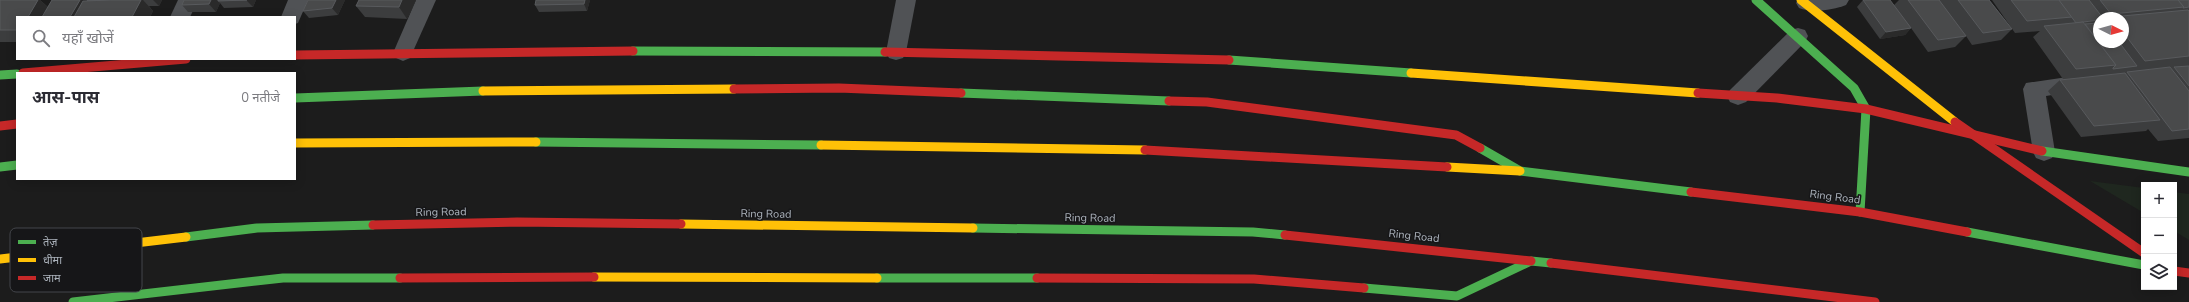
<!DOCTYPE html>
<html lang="hi">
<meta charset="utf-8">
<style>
:root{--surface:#fff;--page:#f2f2f3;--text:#2b2b33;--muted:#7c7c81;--line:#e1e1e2}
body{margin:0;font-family:"Nunito Sans","Noto Sans Devanagari",sans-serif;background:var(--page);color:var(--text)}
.controls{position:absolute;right:12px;bottom:12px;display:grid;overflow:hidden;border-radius:0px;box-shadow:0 2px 10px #0003}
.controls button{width:36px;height:36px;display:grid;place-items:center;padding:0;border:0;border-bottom:1px solid var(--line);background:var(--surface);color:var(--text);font:20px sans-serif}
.compass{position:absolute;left:2093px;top:12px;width:36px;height:36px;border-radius:50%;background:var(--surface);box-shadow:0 2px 10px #0003;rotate:95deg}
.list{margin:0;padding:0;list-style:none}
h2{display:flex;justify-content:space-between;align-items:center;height:52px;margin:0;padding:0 16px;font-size:17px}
h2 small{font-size:13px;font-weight:400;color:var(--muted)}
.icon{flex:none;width:22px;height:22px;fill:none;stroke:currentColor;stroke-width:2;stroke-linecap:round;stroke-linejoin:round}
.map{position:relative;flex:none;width:2189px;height:302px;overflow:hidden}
.search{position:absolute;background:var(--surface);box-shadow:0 2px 10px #0003;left:16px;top:16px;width:280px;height:44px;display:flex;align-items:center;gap:10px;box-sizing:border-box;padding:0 14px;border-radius:0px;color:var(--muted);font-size:15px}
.panel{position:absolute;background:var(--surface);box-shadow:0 2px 10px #0003;left:16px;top:72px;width:280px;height:108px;border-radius:0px}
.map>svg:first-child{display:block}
.green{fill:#1f271f}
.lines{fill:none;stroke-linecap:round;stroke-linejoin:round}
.lane{fill:#505255;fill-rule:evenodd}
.street{fill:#505255;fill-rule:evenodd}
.fast{stroke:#4caf50;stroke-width:9}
.slow{stroke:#ffc107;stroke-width:9}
.jam{stroke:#c62828;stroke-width:9}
.wall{fill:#3c3d3e;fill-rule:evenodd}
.shaded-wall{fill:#2a2a2a}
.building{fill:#494a4b;stroke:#585a5d}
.labels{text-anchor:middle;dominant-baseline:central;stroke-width:3;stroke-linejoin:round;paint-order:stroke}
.street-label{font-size:11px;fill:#adb4bd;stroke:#161618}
.key{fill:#161618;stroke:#43454a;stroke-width:1}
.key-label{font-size:11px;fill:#adb4bd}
</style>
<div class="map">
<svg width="2189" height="302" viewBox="0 0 2189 302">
<rect width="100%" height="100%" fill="#1c1c1c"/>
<g class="green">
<path d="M 2090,181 L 2144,188 L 2144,213 Z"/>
<path d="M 2174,192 L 2189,194 L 2189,240 L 2174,231 Z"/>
</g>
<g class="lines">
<path class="lane" d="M 416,0 L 436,0 L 410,58 L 403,61 L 396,58 L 393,53 Z"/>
<g class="street">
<path d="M 178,0 L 198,0 L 190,17 L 170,17 Z"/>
<path d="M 288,0 L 308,0 L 298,23 L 295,24 L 295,17 L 281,17 Z"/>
<path d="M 896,0 L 916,0 L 906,52 L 903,58 L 896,60 L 889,58 L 886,52 Z"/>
<path d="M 1798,0 L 1849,0 L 1846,5 C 1833,10 1812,13 1799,8 L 1796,3 Z"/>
<path d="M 1798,28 L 1805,30 L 1808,36 L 1805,42 L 1746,102 L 1738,105 L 1730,102 L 1727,96 L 1730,90 L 1791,30 Z"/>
<path d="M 2081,75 L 2088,77 L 2092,83 L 2088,89 L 2046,96 L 2055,152 L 2052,158 L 2044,161 L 2036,158 L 2033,152 L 2023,89 L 2026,83 Z"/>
</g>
<g class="fast">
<path d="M 1756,0 L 1854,88 L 1866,109 L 1860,212"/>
<path d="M 633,51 L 885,52"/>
<path d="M 1229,60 L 1411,73"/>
<path d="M 0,75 L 17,74"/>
<path d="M 961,93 L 1169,101"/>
<path d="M 295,98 L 483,91"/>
<path d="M 536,142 L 821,145"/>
<path d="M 1480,148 L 1520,171 L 1691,192"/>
<path d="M 2042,151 L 2189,172"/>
<path d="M 0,167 L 17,165"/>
<path d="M 973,228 L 1253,232 L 1285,235"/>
<path d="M 1967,232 L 2144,265"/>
<path d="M 186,237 L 257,228 L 373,225"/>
<path d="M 877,278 L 1037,278"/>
<path d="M 1364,288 L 1457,296 L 1531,261 L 1551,263"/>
<path d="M 73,302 L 283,278 L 400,278"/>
</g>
<g class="slow">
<path d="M 1801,0 L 1955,122"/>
<path d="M 1411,73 L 1698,93"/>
<path d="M 483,91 L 734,89"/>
<path d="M 295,143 L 536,142"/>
<path d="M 821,145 L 1145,150"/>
<path d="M 1447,167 L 1520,171"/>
<path d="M 681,224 L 973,228"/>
<path d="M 0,259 L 186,237"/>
<path d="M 594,277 L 877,278"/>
</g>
<g class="jam">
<path d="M 885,52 L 1229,60"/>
<path d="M 295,55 L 633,51"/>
<path d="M 23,73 L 186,59"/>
<path d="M 734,89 L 839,88 L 961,93"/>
<path d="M 1698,93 L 1777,98 L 1866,109 L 2042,151"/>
<path d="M 1169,101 L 1207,102 L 1456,135 L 1480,148"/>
<path d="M 1955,122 L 2144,253"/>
<path d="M 0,126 L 17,124"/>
<path d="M 1145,150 L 1447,167"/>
<path d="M 1691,192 L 1860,212 L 1967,232"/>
<path d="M 373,225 L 517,222 L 681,224"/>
<path d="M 1285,235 L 1531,261"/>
<path d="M 1551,263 L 1875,302"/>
<path d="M 2174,271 L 2189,273"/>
<path d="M 400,278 L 594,277"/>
<path d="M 1037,278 L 1254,279 L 1364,288"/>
</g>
</g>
<g class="wall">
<path d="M 0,0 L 40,0 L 48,7 L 52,0 L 82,0 L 83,1 L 87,1 L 88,0 L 162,0 L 159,6 L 149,6 L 153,11 L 150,17 L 17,17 L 17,42 L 0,42 Z"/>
<path d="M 184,0 L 256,0 L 253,7 L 224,8 L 220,3 L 216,12 L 188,12 L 182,5 Z"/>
<path d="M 308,0 L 345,0 L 338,15 L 309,18 L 303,11 Z"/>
<path d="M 359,0 L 416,0 L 407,19 L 365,17 L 356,6 Z"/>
<path d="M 590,0 L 587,11 L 539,12 L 535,5 Z"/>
<path d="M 1863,0 L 1894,5 L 1899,0 L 1989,0 L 2012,29 L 2001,40 L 1972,45 L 1966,36 L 1955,47 L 1928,52 L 1911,28 L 1905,35 L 1880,39 L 1857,7 Z"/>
<path d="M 1992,0 L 2189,0 L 2189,138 L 2158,141 L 2148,129 L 2146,131 L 2081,137 L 2048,91 L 2060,80 L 2063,79 L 2033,37 L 2040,31 L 2015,33 ZM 2099,18 L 2123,18 L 2123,42 L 2099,42 Z"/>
</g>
<g class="shaded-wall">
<path d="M 38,0 L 40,0 L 51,10 L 47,17 L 28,17 Z"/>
<path d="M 80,0 L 82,0 L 88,6 L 82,17 L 70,17 Z"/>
<path d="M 141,0 L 143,0 L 153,11 L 150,17 L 132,17 Z"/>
<path d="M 153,0 L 162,0 L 159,6 Z"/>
<path d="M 211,0 L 221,0 L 218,1 L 220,3 L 216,12 L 209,4 Z"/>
<path d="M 246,0 L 256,0 L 253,7 Z"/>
<path d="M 336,0 L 345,0 L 338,15 L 332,8 Z"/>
<path d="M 402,0 L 416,0 L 407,19 L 399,7 Z"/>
<path d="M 585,0 L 590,0 L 587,11 L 584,4 Z"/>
<path d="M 1911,28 L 1905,35 L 1880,39 L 1886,32 Z"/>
</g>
<g class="building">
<path d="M 0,0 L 38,0 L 28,17 L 17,17 L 17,30 L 0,30 Z"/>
<path d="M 52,0 L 80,0 L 70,17 L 42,17 Z"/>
<path d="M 88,0 L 111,0 L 87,1 Z"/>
<path d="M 111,0 L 141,0 L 132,17 L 74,17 L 83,1 Z"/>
<path d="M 184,0 L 211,0 L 209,4 L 182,5 Z"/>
<path d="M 218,0 L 247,0 L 218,1 Z"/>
<path d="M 308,0 L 336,0 L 332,8 L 303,11 Z"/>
<path d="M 359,0 L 402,0 L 399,7 L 356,6 Z"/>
<path d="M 536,0 L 585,0 L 584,4 L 535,5 Z"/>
<path d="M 1863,0 L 1890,0 L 1911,28 L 1886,32 Z"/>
<path d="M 1908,0 L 1939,0 L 1966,36 L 1938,40 Z"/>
<path d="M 1958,0 L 1989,0 L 2012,29 L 1983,33 Z"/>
<path d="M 2011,0 L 2059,0 L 2072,17 L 2027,21 Z"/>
<path d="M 2059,0 L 2089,0 L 2103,18 L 2099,18 L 2099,20 L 2076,23 Z"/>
<path d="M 2100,0 L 2178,0 L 2184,7 L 2111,14 Z"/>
<path d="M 2178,0 L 2189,0 L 2189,7 L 2183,8 L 2184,7 Z"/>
<path d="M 2188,10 L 2189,11 L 2189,56 L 2145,61 L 2123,32 L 2123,18 L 2112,18 L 2111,17 Z"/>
<path d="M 2083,22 L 2116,65 L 2076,69 L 2044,26 Z"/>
<path d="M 2099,23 L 2099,42 L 2119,42 L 2137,66 L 2113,69 L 2113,68 L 2116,65 L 2085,24 Z"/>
<path d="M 2189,66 L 2189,86 L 2174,67 Z"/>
<path d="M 2170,67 L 2189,91 L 2189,129 L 2172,131 L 2127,72 Z"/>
<path d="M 2125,73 L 2160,120 L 2094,126 L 2060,80 Z"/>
</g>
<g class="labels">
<g class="street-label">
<text transform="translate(1835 197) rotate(7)">Ring Road</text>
<text transform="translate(441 212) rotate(-1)">Ring Road</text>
<text transform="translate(766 214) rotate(1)">Ring Road</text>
<text transform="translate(1090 218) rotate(1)">Ring Road</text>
<text transform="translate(1414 236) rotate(6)">Ring Road</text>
</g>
</g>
<rect x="10" y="228" width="132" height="64" rx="6" class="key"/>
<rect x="18" y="240" width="18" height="4" fill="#4caf50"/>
<rect x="18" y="258" width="18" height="4" fill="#ffc107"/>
<rect x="18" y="276" width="18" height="4" fill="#c62828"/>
<g class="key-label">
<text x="43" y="246">तेज़</text>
<text x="43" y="264">धीमा</text>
<text x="43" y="282">जाम</text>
</g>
</svg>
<div class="controls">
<button>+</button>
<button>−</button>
<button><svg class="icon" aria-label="layers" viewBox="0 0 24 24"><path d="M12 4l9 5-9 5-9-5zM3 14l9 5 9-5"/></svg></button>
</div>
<svg class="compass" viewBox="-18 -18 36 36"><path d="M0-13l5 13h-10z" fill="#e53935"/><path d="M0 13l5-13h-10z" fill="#7c7c81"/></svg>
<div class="search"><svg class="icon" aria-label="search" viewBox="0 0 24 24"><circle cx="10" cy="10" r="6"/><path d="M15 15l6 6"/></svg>यहाँ खोजें</div>
<section class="panel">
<h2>आस-पास<small>0 नतीजे</small></h2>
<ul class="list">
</ul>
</section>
</div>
